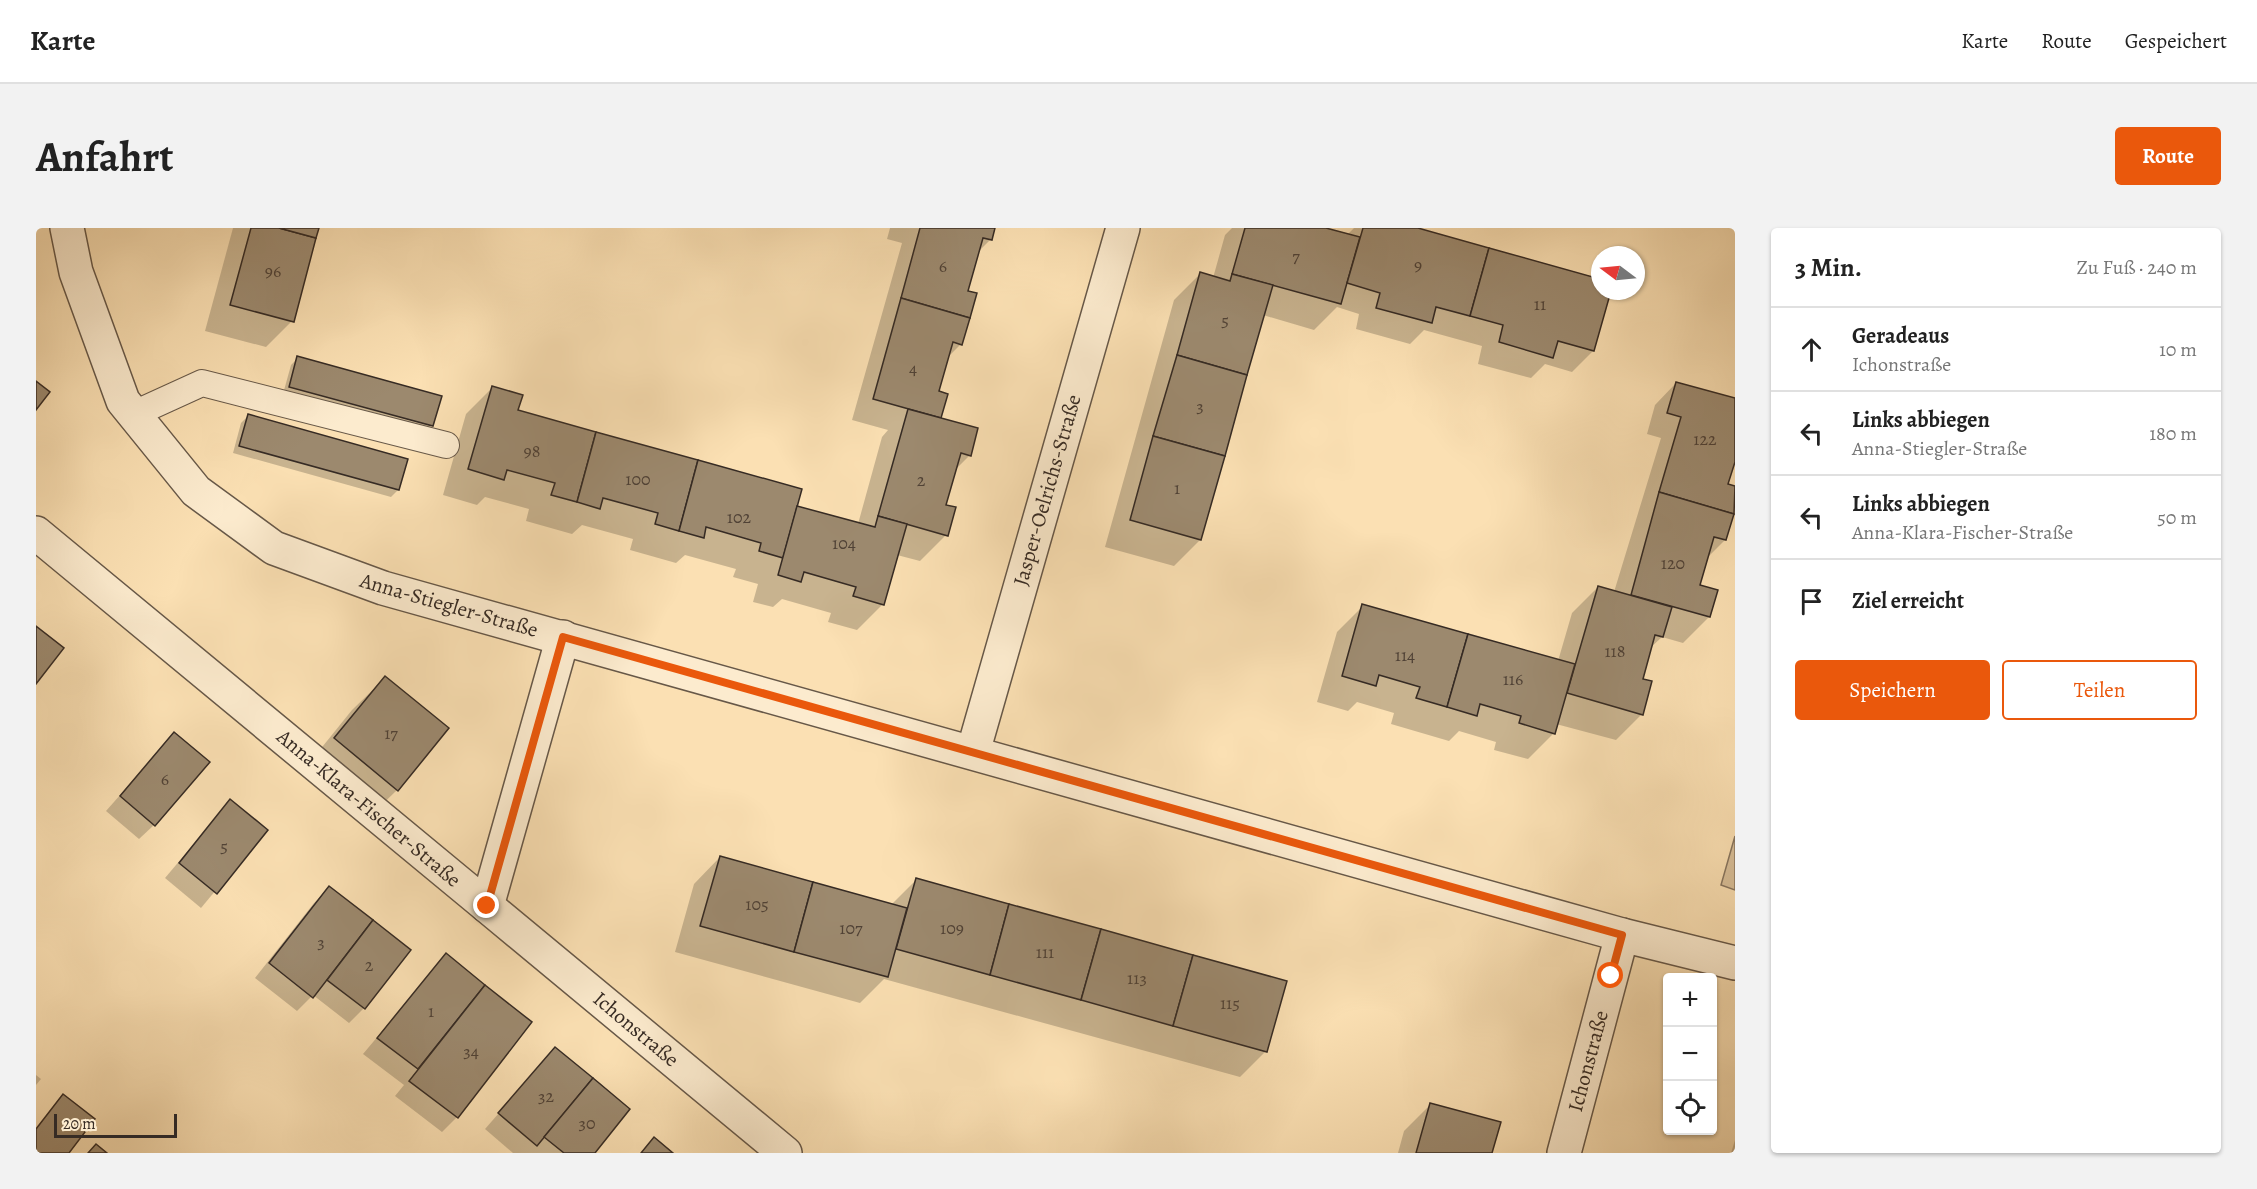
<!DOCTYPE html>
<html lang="de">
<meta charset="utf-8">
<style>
:root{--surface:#fff;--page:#f2f2f2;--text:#222;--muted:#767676;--line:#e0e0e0;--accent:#ea580c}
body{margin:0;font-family:Alegreya,serif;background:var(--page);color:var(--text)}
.controls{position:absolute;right:18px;bottom:18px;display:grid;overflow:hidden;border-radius:6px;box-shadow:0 2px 4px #0004}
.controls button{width:54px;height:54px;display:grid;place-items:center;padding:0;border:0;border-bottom:2px solid var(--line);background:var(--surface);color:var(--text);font:30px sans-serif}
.compass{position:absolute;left:1555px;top:18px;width:54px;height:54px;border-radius:50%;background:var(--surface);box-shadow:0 2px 4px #0004;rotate:286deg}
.scale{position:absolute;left:18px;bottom:15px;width:123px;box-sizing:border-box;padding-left:6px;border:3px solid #362b24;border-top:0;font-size:16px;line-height:21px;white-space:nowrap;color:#362b24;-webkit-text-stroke:4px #fcebce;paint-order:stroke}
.stop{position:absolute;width:18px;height:18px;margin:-14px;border:4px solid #ea580c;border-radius:50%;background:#fff}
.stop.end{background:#ea580c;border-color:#fff;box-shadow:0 2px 6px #0008}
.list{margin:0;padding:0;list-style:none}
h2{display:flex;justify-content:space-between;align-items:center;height:78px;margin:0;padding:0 24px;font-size:26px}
h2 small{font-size:20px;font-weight:400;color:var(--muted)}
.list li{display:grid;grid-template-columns:39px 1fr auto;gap:18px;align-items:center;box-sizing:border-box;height:84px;padding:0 24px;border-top:2px solid var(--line)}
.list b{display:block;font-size:22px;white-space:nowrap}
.list p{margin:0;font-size:20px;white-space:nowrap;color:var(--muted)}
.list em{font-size:20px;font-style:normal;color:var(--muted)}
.actions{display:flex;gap:12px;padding:18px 24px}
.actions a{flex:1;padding:14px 0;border:2px solid var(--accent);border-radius:6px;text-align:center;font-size:21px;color:var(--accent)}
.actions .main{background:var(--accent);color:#fff}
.icon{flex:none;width:33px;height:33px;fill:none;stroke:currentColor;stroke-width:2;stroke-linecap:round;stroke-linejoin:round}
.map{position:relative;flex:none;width:1699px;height:925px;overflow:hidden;border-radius:6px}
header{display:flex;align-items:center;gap:36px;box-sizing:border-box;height:84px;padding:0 30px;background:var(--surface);border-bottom:2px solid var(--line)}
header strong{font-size:28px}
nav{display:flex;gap:33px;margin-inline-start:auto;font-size:21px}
.intro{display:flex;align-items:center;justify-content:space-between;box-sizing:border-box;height:144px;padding:0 36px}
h1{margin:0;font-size:42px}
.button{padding:15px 27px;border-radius:6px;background:var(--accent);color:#fff;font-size:21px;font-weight:700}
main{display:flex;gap:36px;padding:0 36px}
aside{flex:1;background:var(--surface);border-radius:6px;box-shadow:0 2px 4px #0004}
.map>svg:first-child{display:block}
.green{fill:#dac19b;stroke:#887660;stroke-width:1.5}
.shadow{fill:#0003}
.building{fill:#9c896e;stroke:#362b24;stroke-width:1.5}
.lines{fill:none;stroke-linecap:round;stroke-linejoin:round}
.lane-casing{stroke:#675848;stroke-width:28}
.street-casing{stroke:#675848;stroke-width:36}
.lane{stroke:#fcebce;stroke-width:26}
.street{stroke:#fcebce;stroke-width:33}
.route{stroke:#ea580c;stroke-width:8}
.labels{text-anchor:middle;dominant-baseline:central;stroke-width:5;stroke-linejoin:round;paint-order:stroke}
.number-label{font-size:18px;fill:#504236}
.street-label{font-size:21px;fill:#362b24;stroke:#fcebce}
</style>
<header>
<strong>Karte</strong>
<nav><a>Karte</a><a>Route</a><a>Gespeichert</a></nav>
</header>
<div class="intro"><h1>Anfahrt</h1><a class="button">Route</a></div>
<main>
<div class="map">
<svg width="1699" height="925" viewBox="0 0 1699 925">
<rect width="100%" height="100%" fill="#fbe0b3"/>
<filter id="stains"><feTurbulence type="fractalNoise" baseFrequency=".00333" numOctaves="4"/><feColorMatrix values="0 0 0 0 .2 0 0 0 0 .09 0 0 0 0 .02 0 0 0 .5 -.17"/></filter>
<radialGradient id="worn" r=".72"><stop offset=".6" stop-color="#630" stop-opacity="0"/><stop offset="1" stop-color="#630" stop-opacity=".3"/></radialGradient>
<path class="green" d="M 1699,608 L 1699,662 L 1685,657 Z"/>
<g class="shadow">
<path d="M 197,0 L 282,0 L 256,93 L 230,119 L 169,103 Z"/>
<path d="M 854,0 L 958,0 L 954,12 L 941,25 L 930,64 L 925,116 L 911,130 L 901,165 L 903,191 L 934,227 L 919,242 L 909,278 L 910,307 L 884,333 L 861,327 L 847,376 L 821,402 L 792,394 L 795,385 L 746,371 L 737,379 L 717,374 L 722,356 L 697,349 L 700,341 L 649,327 L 640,335 L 594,322 L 597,311 L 546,297 L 536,306 L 490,293 L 493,281 L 449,269 L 441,277 L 407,267 L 430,186 L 456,160 L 481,183 L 759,279 L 822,296 L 846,209 L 852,202 L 816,192 L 866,15 L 851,11 Z"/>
<path d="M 1196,0 L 1284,0 L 1311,7 L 1318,0 L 1376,0 L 1564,52 L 1564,63 L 1573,63 L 1557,123 L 1536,144 L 1509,136 L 1495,150 L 1442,136 L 1446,118 L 1388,102 L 1374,116 L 1320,101 L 1323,86 L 1301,79 L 1278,102 L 1227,87 L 1164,312 L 1138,338 L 1069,319 L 1138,72 L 1164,46 L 1177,50 L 1189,7 Z"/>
<path d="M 262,130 L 396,197 L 389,204 L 247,166 L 255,137 Z"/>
<path d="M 1640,155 L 1699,172 L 1699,228 L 1691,257 L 1699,260 L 1699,274 L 1689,312 L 1671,330 L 1662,358 L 1673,389 L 1647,415 L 1626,409 L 1613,421 L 1605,452 L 1606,486 L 1580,512 L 1520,496 L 1518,505 L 1492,531 L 1458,522 L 1460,514 L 1423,503 L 1413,513 L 1355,496 L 1358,485 L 1321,474 L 1312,483 L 1281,474 L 1301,404 L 1327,378 L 1522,433 L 1536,385 L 1562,359 L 1578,364 L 1625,210 L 1611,206 L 1619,177 Z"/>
<path d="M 212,188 L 362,262 L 355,269 L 197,225 L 205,195 Z"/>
<path d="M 349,450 L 361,562 L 328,594 L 266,544 L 316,482 Z"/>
<path d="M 138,506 L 118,597 L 103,611 L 70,583 Z"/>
<path d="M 194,573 L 230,602 L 165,680 L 129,650 Z"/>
<path d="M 684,629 L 855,677 L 880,652 L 1230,823 L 1204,849 L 848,751 L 824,775 L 639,724 L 658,656 Z"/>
<path d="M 293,660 L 373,722 L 328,780 L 313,795 L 277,767 L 261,783 L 219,750 L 278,675 Z"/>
<path d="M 410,727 L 494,794 L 421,889 L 406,904 L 359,868 L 368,857 L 327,826 Z"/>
<path d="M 519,821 L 557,925 L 477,925 L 449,901 Z"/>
<path d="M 0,847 L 5,851 L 0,857 Z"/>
<path d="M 1395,876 L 1455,925 L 1362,925 L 1368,903 Z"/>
<path d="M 1699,912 L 1699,925 L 1695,925 Z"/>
</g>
<g class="building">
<path d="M 215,0 L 243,0 L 280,10 L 258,94 L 194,77 Z"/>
<path d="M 243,0 L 283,0 L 280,10 Z"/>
<path d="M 884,0 L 959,0 L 956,12 L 947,10 L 932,63 L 941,65 L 934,90 L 865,70 Z"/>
<path d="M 1209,0 L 1290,0 L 1324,9 L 1305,76 L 1196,46 Z"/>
<path d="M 1327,0 L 1382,0 L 1453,20 L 1434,88 L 1400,79 L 1396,95 L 1340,80 L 1344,65 L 1311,55 Z"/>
<path d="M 1453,20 L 1564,51 L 1564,63 L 1575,63 L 1558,123 L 1522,113 L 1517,130 L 1463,114 L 1467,97 L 1434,88 Z"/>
<path d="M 1164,44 L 1194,53 L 1196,46 L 1237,57 L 1211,147 L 1141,127 Z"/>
<path d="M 865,70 L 934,90 L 926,117 L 917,114 L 903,163 L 912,166 L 905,190 L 837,171 Z"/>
<path d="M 1141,127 L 1211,147 L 1189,228 L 1117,208 Z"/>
<path d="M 261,128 L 406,168 L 397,198 L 253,159 Z"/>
<path d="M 0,153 L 14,164 L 0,182 Z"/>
<path d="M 1640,154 L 1699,170 L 1699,234 L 1692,256 L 1699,258 L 1698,286 L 1623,264 L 1645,189 L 1631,185 Z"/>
<path d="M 456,158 L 487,167 L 482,182 L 560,204 L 541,274 L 515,267 L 519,255 L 471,242 L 468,252 L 432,241 Z"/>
<path d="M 872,181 L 942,200 L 935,228 L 925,225 L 910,277 L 920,279 L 912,308 L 842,288 Z"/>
<path d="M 212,186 L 372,231 L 363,262 L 203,218 Z"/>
<path d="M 560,204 L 662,232 L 643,303 L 619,296 L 622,285 L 567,270 L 564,281 L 541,274 Z"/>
<path d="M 1117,208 L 1189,228 L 1165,312 L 1094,292 Z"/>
<path d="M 662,232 L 766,261 L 747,330 L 723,323 L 725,315 L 670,299 L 668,310 L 643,303 Z"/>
<path d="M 1623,264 L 1698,286 L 1690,312 L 1678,309 L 1664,357 L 1682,362 L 1674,389 L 1595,367 Z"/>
<path d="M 761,278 L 839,299 L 842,288 L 871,296 L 848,377 L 817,368 L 820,359 L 768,344 L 765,354 L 742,347 Z"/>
<path d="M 1562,358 L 1636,379 L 1627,409 L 1619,407 L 1607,451 L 1616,453 L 1607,487 L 1531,465 Z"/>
<path d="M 1326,376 L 1432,406 L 1411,479 L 1380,470 L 1384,459 L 1343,447 L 1340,458 L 1306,448 Z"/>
<path d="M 0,398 L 28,420 L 0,456 Z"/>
<path d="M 1432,406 L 1539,436 L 1519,506 L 1483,495 L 1485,488 L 1444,476 L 1441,488 L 1411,479 Z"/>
<path d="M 349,448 L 413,500 L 362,563 L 298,510 Z"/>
<path d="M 138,504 L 174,534 L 119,598 L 84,568 Z"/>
<path d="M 194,571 L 232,602 L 181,666 L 143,635 Z"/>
<path d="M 684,628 L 777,654 L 758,724 L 664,698 Z"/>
<path d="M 880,650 L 973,676 L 954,747 L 860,721 Z"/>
<path d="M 777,654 L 871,680 L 852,749 L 758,724 Z"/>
<path d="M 293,658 L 337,692 L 277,770 L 233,735 Z"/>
<path d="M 973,676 L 1065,701 L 1045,772 L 954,747 Z"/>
<path d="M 337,692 L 375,722 L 329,781 L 291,752 Z"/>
<path d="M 1065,701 L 1157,727 L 1137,798 L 1045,772 Z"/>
<path d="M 410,725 L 449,757 L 382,841 L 341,810 Z"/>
<path d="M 1157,727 L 1251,753 L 1231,824 L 1137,798 Z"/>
<path d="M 449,757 L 496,794 L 422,890 L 373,853 Z"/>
<path d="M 519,819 L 557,850 L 501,918 L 462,885 Z"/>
<path d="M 557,850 L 594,881 L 559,925 L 528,925 L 508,909 Z"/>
<path d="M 27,866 L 59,891 L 33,925 L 0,925 L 0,901 Z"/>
<path d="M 1394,875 L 1465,894 L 1456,925 L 1380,925 Z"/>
<path d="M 618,909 L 637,925 L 605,925 Z"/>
<path d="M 60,916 L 71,925 L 52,925 Z"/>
</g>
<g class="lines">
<g class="lane-casing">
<path id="lane" d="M 98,186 L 166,155 L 410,217"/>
</g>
<g class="street-casing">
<g id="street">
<path d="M 31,0 L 40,44 L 87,173 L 160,263 L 238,320 L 347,360 L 1586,707 L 1699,735"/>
<path d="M 0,305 L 451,678 L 527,409"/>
<path d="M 937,524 L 1087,0"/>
<path d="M 451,678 L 749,925"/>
<path d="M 1528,925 L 1586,707"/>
</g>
</g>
<use href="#lane" class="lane"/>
<use href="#street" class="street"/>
</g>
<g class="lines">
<path class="route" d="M 451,678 L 527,409 L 1586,707 L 1575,748"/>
</g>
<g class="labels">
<g class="number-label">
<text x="1260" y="28">7</text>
<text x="1382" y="37">9</text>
<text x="907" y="38">6</text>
<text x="237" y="43">96</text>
<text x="1504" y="76">11</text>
<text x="1189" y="92">5</text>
<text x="877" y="140">4</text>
<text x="1164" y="178">3</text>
<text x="1669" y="211">122</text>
<text x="496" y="223">98</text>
<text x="602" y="251">100</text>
<text x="885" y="252">2</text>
<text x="1141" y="260">1</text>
<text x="703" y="289">102</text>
<text x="808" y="315">104</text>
<text x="1637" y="335">120</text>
<text x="1579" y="423">118</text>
<text x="1369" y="427">114</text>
<text x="1477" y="451">116</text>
<text x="355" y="505">17</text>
<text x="129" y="551">6</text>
<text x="188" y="618">5</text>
<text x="721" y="676">105</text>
<text x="815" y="700">107</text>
<text x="916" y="700">109</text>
<text x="285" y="714">3</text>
<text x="1009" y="724">111</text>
<text x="333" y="737">2</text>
<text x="1101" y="750">113</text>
<text x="1194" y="775">115</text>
<text x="395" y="783">1</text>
<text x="435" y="823">34</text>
<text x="510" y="868">32</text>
<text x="551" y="895">30</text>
</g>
<g class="street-label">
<text transform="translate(1011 262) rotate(-74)">Jasper-Oelrichs-Straße</text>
<text transform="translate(413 377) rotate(16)">Anna-Stiegler-Straße</text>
<text transform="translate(333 580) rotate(40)">Anna-Klara-Fischer-Straße</text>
<text transform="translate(600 801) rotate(40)">Ichonstraße</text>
<text transform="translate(1552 833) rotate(-75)">Ichonstraße</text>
</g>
</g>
<rect width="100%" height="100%" filter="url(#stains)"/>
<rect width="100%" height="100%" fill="url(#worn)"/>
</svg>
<div class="controls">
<button>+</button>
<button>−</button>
<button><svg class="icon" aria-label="locate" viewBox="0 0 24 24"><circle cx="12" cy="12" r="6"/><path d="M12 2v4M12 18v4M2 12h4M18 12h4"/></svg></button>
</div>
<svg class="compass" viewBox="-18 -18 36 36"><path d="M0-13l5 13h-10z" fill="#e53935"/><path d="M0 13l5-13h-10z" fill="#767676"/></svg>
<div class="scale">20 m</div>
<div class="stop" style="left:1575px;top:748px"></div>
<div class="stop end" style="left:451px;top:678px"></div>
</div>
<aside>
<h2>3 Min.<small>Zu Fuß · 240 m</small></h2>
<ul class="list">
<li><svg class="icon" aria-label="ahead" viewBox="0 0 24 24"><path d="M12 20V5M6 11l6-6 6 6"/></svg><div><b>Geradeaus</b><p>Ichonstraße</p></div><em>10 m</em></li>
<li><svg class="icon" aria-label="left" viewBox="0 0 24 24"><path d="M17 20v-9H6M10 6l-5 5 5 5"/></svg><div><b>Links abbiegen</b><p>Anna-Stiegler-Straße</p></div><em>180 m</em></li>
<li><svg class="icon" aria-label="left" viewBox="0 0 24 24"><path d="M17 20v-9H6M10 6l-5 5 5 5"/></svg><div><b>Links abbiegen</b><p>Anna-Klara-Fischer-Straße</p></div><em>50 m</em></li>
<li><svg class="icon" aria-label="arrive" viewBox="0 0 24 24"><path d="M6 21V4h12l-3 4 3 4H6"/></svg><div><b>Ziel erreicht</b></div></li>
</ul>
<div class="actions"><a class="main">Speichern</a><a>Teilen</a></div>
</aside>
</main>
